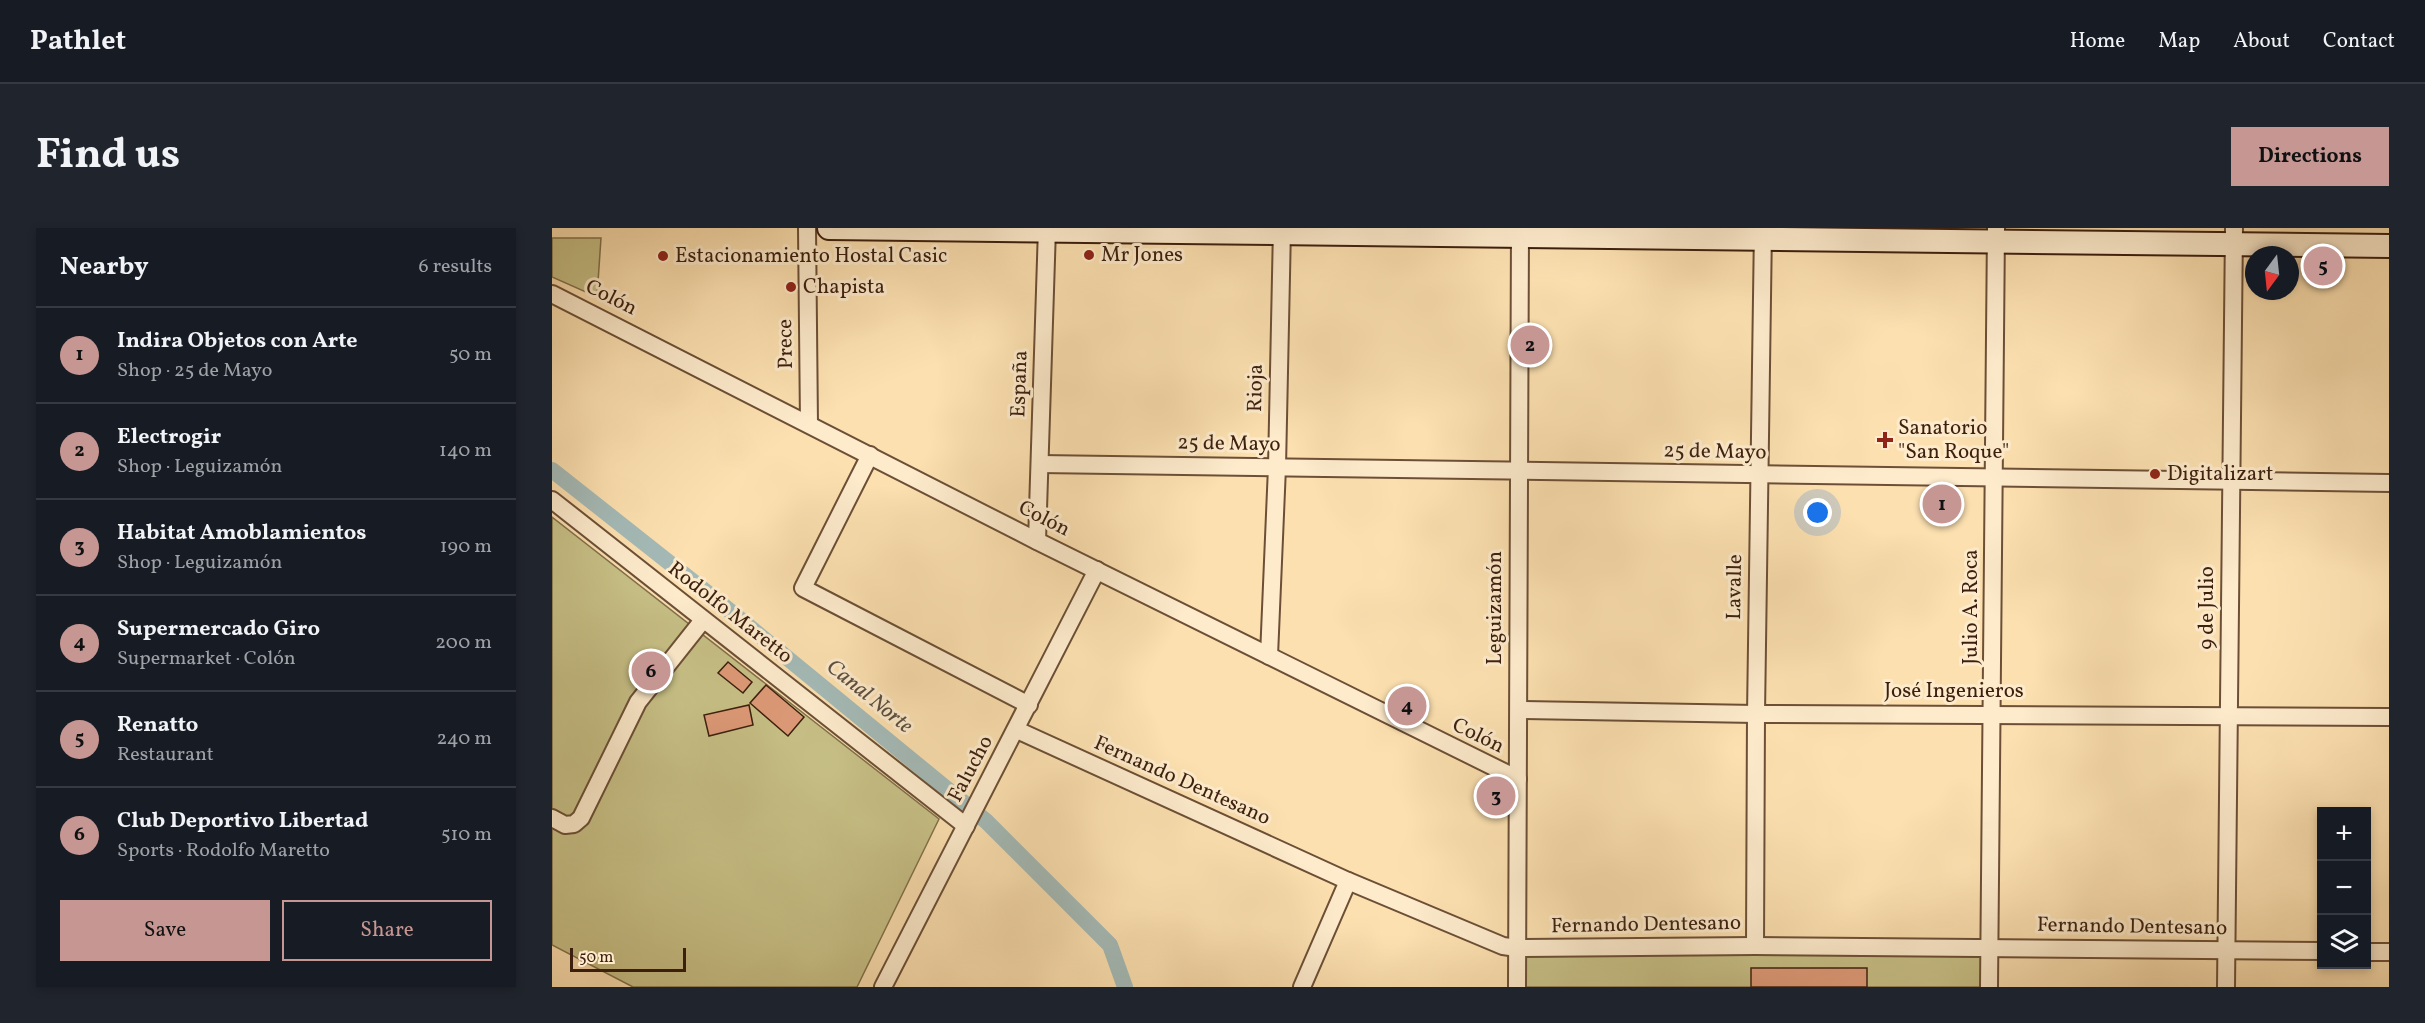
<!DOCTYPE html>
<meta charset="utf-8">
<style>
:root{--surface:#171b24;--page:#20242c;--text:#f1f3f6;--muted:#9ea1a6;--line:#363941;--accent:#c59692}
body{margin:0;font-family:Vollkorn,serif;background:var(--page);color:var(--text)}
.controls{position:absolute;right:18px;bottom:18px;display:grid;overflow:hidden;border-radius:0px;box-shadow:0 3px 9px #0003}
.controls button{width:54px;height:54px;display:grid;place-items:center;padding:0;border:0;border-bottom:2px solid var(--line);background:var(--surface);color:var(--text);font:30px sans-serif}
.compass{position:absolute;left:1693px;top:18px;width:54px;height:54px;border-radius:50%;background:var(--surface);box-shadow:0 3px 9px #0003;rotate:195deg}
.scale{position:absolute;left:18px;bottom:15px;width:116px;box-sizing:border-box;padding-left:6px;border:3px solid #3c1f0e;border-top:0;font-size:16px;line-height:21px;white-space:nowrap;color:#3c1f0e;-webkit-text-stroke:4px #fdebcc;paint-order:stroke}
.you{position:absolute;left:1266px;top:285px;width:21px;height:21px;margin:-15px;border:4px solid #fff;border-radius:50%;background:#1a73e8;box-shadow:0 0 0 9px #1a73e833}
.badge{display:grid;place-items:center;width:39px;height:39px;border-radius:50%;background:var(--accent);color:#111;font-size:20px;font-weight:700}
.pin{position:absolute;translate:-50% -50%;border:3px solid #fff;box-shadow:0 2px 6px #0006}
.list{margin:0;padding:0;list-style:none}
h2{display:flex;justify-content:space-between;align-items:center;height:78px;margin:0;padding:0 24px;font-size:26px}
h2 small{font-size:20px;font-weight:400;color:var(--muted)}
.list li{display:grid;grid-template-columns:39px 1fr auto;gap:18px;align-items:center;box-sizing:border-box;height:96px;padding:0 24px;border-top:2px solid var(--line)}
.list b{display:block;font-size:22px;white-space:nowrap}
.list p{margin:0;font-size:20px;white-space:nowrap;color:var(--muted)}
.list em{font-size:20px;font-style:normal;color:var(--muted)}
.actions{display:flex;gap:12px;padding:18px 24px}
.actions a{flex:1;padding:14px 0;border:2px solid var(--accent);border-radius:0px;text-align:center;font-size:21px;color:var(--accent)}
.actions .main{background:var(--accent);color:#111}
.icon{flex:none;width:33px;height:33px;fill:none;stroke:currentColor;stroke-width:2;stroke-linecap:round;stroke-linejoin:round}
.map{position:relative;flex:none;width:1837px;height:759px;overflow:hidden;border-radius:0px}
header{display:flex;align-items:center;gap:36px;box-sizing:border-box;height:84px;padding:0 30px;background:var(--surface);border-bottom:2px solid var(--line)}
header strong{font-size:28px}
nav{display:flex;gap:33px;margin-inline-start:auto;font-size:21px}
.intro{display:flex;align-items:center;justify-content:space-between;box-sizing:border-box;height:144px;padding:0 36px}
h1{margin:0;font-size:42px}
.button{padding:15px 27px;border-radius:0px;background:var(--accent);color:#111;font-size:21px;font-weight:700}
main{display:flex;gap:36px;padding:0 36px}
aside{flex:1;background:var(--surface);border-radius:0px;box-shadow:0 3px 9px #0003}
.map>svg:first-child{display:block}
.green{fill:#c7c086;stroke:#82704a;stroke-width:1.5}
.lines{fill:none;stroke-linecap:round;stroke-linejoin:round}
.canal{stroke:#a4bab7;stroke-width:16}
.building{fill:#de9a78;stroke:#3c1f0e;stroke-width:1.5}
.street-casing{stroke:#6c4f36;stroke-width:20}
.secondary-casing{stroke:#3c1f0e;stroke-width:26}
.street{stroke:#fdebcc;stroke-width:16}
.secondary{stroke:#fdebcc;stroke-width:22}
.poi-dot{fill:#8f2418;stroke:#fdebcc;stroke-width:2}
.labels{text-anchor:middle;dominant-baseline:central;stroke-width:6;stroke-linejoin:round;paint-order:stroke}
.poi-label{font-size:21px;fill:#3c1f0e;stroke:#fdebcc;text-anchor:start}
.street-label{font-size:21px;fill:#3c1f0e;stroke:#fdebcc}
.water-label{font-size:22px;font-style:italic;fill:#5b4e41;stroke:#fdebcc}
</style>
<header>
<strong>Pathlet</strong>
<nav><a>Home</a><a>Map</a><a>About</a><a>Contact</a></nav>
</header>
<div class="intro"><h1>Find us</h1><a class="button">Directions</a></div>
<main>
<aside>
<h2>Nearby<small>6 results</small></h2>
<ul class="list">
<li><span class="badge">1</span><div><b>Indira Objetos con Arte</b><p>Shop · 25 de Mayo</p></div><em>50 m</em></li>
<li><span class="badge">2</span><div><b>Electrogir</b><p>Shop · Leguizamón</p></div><em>140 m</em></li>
<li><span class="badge">3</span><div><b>Habitat Amoblamientos</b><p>Shop · Leguizamón</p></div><em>190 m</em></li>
<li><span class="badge">4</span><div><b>Supermercado Giro</b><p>Supermarket · Colón</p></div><em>200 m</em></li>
<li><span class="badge">5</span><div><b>Renatto</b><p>Restaurant</p></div><em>240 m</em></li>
<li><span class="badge">6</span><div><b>Club Deportivo Libertad</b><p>Sports · Rodolfo Maretto</p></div><em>510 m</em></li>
</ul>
<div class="actions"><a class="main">Save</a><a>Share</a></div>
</aside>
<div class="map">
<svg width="1837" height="759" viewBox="0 0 1837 759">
<rect width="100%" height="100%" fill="#fce0b0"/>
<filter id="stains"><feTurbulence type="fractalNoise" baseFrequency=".00333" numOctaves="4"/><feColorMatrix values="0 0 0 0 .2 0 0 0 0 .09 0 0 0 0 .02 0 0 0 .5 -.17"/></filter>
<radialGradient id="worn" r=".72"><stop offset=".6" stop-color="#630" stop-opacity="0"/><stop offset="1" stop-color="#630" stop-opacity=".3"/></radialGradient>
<g class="green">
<path d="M 0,10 L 49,10 L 45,69 L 0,49 Z"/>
<path d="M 0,289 L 387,591 L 305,759 L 81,759 L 0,717 Z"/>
<path d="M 965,720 L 1436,720 L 1437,759 L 965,759 Z"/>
</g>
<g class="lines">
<path class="canal" d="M 0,242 L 167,374 L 434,593 L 558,717 L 573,759"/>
</g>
<g class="building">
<path d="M 176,434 L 200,454 L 191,465 L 166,445 Z"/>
<path d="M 214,457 L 252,489 L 236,508 L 198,475 Z"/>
<path d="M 197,477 L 201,497 L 157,508 L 152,487 Z"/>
<rect x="1199" y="740" width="116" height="19"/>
</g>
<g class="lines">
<g class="street-casing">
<g id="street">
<path d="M 255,0 L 257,196"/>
<path d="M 0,66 L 485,313 L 966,551"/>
<path d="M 318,227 L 251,360 L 477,477"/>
<path d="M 488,236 L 1837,255"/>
<path d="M 0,272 L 414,598"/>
<path d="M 485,313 L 495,0"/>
<path d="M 717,428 L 725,239 L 730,0"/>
<path d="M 967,482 L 1204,486 L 1837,489"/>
<path d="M 465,502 L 796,653 L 951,718 L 965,720 L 1203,718 L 1770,723"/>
<path d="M 0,590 L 13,597 L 22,596 L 29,590 L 86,474 L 151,392"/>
<path d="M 1203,718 L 1204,486 L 1211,0"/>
<path d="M 1814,724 L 1837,724"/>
<path d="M 331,759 L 545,342"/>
<path d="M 750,759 L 796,653"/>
<path d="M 965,759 L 968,0"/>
<path d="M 1437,759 L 1444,0"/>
<path d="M 1674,759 L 1682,0"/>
</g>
</g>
<g class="secondary-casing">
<path id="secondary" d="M 277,0 L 1837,18"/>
</g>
<use href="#street" class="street"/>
<use href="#secondary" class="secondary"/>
</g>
<g class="poi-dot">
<circle cx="537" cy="27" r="6"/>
<circle cx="111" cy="28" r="6"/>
<circle cx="239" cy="59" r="6"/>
<path d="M1330 203h6v6h6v6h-6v6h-6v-6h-6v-6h6z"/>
<circle cx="1603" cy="246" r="6"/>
</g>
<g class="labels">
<g class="poi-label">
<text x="549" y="27">Mr Jones</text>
<text x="123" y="28">Estacionamiento Hostal Casic</text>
<text x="251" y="59">Chapista</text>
<text x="1346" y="200">Sanatorio<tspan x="1346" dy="24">"San Roque"</tspan></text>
<text x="1615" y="246">Digitalizart</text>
</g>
<g class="street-label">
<text transform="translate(59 70) rotate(27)">Colón</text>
<text transform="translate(234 116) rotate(-91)">Prece</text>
<text transform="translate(468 156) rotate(-88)">España</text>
<text transform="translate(704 160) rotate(-89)">Rioja</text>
<text transform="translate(677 216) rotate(1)">25 de Mayo</text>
<text transform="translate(1163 224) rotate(1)">25 de Mayo</text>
<text transform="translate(492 291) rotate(27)">Colón</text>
<text transform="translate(1183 359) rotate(-89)">Lavalle</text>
<text transform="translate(1419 379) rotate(-90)">Julio A. Roca</text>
<text transform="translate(943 380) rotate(-90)">Leguizamón</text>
<text transform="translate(1655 380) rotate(-90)">9 de Julio</text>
<text transform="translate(178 385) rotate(38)">Rodolfo Maretto</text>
<text x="1402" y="463">José Ingenieros</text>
<text transform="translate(926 508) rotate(26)">Colón</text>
<text transform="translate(419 541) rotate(-62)">Falucho</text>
<text transform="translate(630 553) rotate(24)">Fernando Dentesano</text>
<text transform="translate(1094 697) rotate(-1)">Fernando Dentesano</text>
<text transform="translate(1580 699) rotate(1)">Fernando Dentesano</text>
</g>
<g class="water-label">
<text transform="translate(317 469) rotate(39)">Canal Norte</text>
</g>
</g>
<rect width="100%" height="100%" filter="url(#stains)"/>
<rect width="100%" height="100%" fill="url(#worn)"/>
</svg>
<div class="controls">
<button>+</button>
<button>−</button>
<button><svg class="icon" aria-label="layers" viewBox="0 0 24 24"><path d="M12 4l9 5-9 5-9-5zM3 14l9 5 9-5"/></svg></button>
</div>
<svg class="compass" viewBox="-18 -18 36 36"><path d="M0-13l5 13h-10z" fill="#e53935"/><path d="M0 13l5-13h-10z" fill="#9ea1a6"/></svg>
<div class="scale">50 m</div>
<div class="you"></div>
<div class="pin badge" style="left:1390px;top:276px">1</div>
<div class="pin badge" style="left:978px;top:117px">2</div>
<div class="pin badge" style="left:944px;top:568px">3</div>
<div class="pin badge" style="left:855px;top:478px">4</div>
<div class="pin badge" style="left:1771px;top:38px">5</div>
<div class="pin badge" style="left:99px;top:443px">6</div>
</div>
</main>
